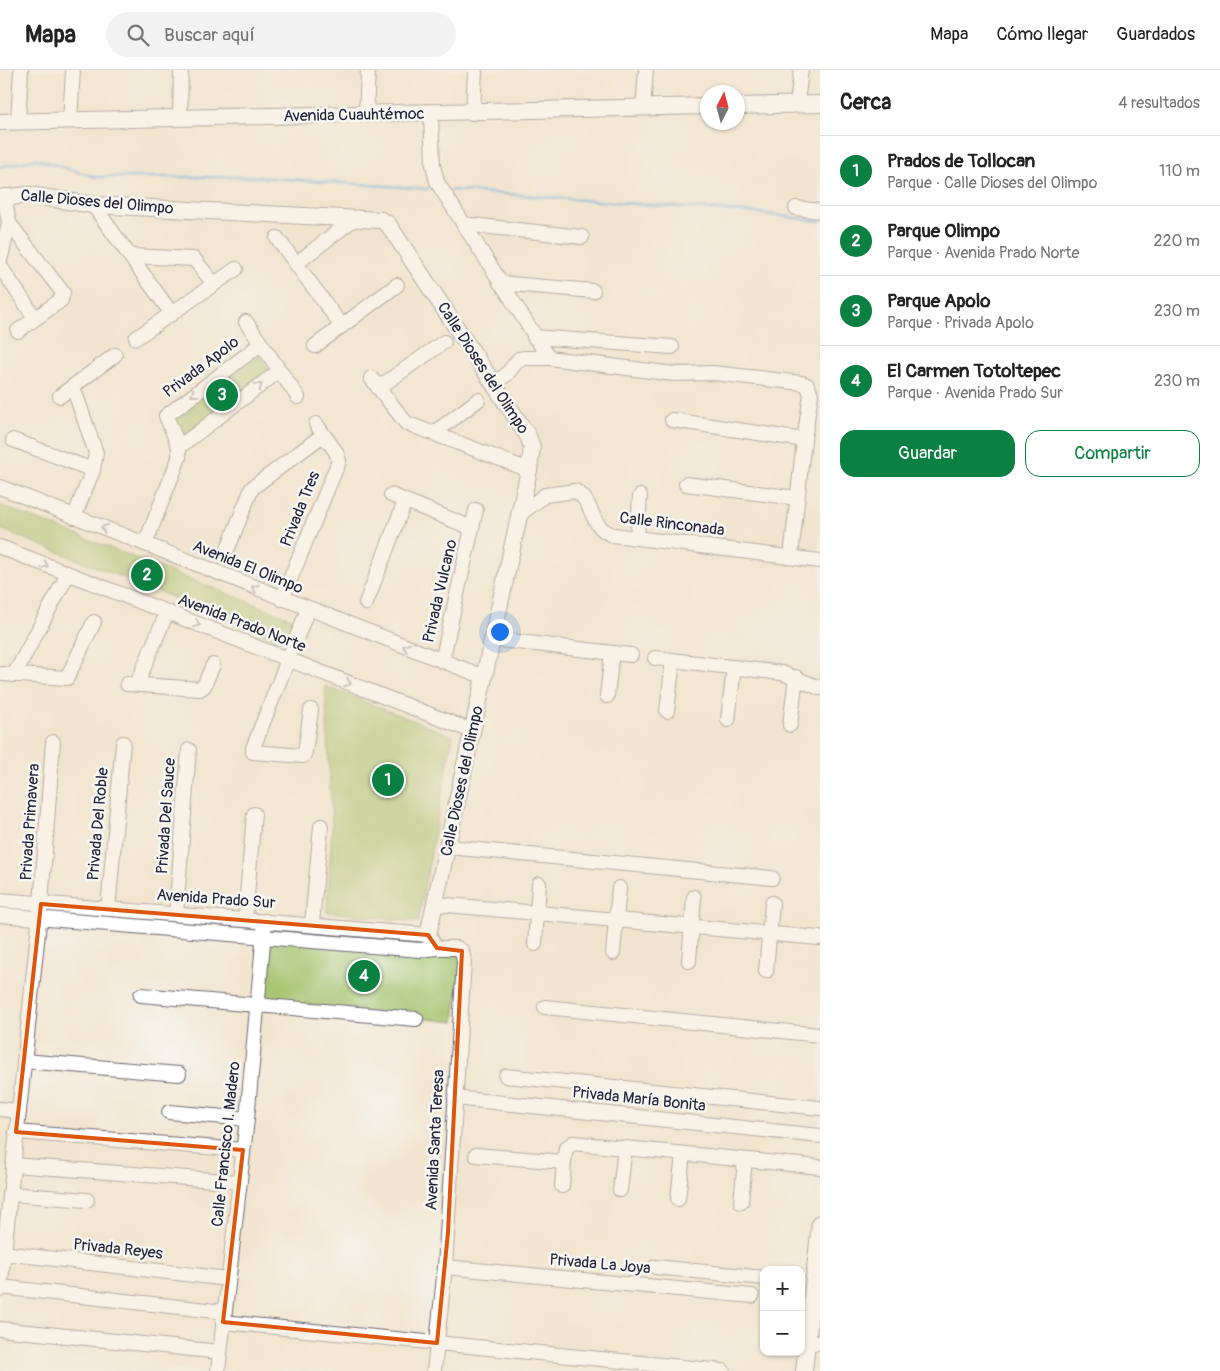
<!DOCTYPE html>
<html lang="es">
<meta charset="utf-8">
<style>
:root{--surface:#fff;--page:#f2f2f2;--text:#222;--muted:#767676;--line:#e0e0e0;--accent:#0b8043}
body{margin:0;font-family:Pangolin,sans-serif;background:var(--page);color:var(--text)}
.controls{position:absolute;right:15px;bottom:15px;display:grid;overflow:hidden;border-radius:10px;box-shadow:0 1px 4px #0004}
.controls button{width:45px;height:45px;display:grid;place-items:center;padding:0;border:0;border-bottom:1px solid var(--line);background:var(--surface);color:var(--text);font:25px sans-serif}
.compass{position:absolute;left:700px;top:15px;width:45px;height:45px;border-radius:50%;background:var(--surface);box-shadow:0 1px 4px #0004;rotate:6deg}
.you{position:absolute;left:499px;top:561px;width:18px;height:18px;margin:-12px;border:4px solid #fff;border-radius:50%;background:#1a73e8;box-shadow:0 0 0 8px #1a73e833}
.badge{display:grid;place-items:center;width:32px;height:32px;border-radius:50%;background:var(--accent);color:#fff;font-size:16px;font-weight:700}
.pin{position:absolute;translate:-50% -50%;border:2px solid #fff;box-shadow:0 1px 5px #0006}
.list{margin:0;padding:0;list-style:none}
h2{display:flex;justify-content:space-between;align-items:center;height:65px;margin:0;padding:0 20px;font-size:21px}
h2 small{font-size:16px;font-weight:400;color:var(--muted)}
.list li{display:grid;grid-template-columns:32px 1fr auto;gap:15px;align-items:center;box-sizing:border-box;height:70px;padding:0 20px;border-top:1px solid var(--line)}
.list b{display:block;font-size:19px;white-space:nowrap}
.list p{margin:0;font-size:16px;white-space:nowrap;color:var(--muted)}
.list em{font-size:16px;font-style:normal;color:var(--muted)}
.actions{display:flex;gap:10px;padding:15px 20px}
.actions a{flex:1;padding:11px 0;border:1px solid var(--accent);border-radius:15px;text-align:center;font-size:18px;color:var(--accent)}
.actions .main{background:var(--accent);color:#fff}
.icon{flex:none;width:28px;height:28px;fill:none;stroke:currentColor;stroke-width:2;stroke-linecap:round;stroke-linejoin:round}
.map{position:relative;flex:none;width:820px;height:1301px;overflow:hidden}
header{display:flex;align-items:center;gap:30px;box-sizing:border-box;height:70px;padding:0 25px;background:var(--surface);border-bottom:1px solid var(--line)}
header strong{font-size:24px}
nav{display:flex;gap:28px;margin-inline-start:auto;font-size:18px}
.search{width:350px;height:45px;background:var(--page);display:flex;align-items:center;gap:12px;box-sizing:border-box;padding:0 18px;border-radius:28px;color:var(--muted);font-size:19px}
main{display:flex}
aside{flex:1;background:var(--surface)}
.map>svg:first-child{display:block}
.green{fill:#a3c26a;stroke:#627252}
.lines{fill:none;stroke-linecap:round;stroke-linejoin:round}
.stream{stroke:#68aadd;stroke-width:3}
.minor-casing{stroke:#6b666f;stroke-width:16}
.major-casing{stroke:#6b666f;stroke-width:18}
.minor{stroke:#fff;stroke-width:14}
.major{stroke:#fff;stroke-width:16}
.oneway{stroke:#9c9ca7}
.marked{fill:none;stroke:#de560e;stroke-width:4;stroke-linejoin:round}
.labels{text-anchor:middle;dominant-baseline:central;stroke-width:5;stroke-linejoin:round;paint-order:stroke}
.street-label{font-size:16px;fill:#22223b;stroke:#f6f6f2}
</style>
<header>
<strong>Mapa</strong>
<div class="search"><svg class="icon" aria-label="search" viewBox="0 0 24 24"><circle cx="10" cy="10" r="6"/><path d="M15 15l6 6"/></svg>Buscar aquí</div>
<nav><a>Mapa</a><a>Cómo llegar</a><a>Guardados</a></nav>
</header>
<main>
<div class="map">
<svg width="820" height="1301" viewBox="0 0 820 1301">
<rect width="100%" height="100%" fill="#f6f6f2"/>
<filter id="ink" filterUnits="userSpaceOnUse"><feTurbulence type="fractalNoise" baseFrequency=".02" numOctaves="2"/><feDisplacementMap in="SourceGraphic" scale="10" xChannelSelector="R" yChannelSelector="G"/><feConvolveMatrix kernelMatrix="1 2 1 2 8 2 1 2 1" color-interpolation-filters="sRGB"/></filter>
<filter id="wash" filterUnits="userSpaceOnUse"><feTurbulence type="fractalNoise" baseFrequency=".0096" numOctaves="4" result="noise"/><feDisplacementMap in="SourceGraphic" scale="20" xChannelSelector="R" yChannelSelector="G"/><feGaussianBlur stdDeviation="1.12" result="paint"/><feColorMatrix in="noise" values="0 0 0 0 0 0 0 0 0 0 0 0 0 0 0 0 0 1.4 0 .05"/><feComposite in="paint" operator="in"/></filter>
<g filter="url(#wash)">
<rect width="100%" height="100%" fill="#f2e5cf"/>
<g class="green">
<path d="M 259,286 L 270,301 L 180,369 L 172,349 Z"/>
<path d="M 0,435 L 295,550 L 285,572 L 0,459 Z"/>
<path d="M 325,616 L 453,666 L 418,852 L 327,842 L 332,753 Z"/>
<path d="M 272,866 L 462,881 L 454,952 L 267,930 Z"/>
</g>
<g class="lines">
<g class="stream">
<path d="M 0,97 L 36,89 L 95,107 L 257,107 L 428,119"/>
<path d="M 451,120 L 758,143 L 820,151"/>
</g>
</g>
</g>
<g filter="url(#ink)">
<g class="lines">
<g class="minor-casing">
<g id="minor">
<path d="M 797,34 L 801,0"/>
<path d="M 643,38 L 646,0"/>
<path d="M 473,43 L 475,0"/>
<path d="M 431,44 L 433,95 L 437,112 L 549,288"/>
<path d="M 366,45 L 368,0"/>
<path d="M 180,48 L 181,0"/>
<path d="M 70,51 L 73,0"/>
<path d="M 18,52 L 21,0"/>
<path d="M 93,135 L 172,244"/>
<path d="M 796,138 L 820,141"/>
<path d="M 9,153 L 63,223 L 61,230 L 18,261"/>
<path d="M 463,154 L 582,167"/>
<path d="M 277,168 L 342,256"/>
<path d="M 131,186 L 194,189 L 214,214"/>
<path d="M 0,191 L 9,153 L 4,126"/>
<path d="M 297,193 L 355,148"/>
<path d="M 0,196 L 35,248"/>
<path d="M 500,213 L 593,221"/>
<path d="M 246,252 L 298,327"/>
<path d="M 534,267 L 672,277"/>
<path d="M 136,268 L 236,199"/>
<path d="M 315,276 L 397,215"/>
<path d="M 371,308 L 406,353 L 529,400"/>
<path d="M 493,314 L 506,305 L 519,289 L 525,288 L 549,288 L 674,304 L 713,303 L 802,313 L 807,315 L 811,324 L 804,370"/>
<path d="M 73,317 L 96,383 L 93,400 L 74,447"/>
<path d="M 378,318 L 444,272"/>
<path d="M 60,326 L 115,285"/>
<path d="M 672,350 L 804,370 L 791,486"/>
<path d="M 434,363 L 478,330"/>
<path d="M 13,370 L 93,400"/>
<path d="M 179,377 L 279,301"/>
<path d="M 686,414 L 797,428"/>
<path d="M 0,417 L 484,607"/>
<path d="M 391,425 L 472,458"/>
<path d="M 519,445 L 545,425 L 575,421 C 595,431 588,457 613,465 L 820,491"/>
<path d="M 637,468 L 640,426"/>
<path d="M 145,474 L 179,388 L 179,377 L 166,346 L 261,274"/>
<path d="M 0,477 L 472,661"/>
<path d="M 228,478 L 252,418 L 323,365"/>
<path d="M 282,529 L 339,391 L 336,382 L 316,354"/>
<path d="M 366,533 L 405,431"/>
<path d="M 308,539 L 253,678 L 253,682 L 303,686 L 305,682 L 311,640"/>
<path d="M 492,569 L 631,585"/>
<path d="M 655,588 L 782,603 L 820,618"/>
<path d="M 442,591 L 476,440"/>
<path d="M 3,604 L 67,608 L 94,552"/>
<path d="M 14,605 L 68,504"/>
<path d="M 127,614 L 200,619 L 204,616 L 213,595"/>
<path d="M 137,614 L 167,542"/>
<path d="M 607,626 L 612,583"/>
<path d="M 667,641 L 673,590"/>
<path d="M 728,650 L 734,597"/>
<path d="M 790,655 L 796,607"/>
<path d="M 448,777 L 772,808"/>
<path d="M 0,830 L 428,865 L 437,878 L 457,878 L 462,881 L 464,892 L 445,1197 L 434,1301"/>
<path d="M 436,834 L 819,868"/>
<path d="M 108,839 L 123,673"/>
<path d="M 176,844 L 189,680"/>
<path d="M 0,845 L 420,880 L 437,878"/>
<path d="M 245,849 L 254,744"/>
<path d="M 312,854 L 321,756"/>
<path d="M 535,874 L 539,814"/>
<path d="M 613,883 L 619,818"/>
<path d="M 689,891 L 694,827"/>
<path d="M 766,901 L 772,833"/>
<path d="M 141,925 L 416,949"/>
<path d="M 545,937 L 820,965"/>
<path d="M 24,991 L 179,1004"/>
<path d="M 506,1006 L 820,1038"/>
<path d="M 455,1028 L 820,1066"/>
<path d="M 0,1039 L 19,1041"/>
<path d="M 169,1042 L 247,1049"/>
<path d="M 16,1062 L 243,1080"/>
<path d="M 476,1085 L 564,1092 L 566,1078 L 573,1073 L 820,1097"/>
<path d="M 13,1095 L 240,1112"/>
<path d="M 562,1116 L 564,1092"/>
<path d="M 620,1120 L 625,1078"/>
<path d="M 10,1124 L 87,1130"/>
<path d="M 678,1129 L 683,1084"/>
<path d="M 741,1132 L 745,1090"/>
<path d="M 3,1183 L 228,1209"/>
<path d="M 445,1197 L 752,1226"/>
<path d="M 655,1197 L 764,1208"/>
<path d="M 0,1217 L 224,1242"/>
<path d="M 0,1220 L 41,834 L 53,672"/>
<path d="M 223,1252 L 723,1301"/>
<path d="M 0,1259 L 220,1282"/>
<path d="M 808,1272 L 820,1273"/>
<path d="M 218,1301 L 247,1049 L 265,851"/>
</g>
</g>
<g class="major-casing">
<g id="major">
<path d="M 738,36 L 820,34"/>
<path d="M 0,52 L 708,36"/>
<path d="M 0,128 L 29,125 L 93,135 L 381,150 L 388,154 L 528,366 L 532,377 L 529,400 L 428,865"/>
<path d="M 804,1301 L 820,1153"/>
</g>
</g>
<use href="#minor" class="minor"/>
<use href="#major" class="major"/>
</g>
<defs><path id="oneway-chevron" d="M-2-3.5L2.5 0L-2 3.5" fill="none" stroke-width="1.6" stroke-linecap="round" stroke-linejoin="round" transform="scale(1.25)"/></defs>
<g class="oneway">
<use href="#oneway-chevron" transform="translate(259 316) rotate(-37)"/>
<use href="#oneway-chevron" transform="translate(194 324) rotate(143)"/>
<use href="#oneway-chevron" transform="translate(104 458) rotate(-159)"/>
<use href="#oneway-chevron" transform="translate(45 495) rotate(22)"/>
<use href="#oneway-chevron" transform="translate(255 518) rotate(-158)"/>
<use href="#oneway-chevron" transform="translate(197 554) rotate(21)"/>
<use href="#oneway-chevron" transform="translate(406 577) rotate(-159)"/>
<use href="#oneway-chevron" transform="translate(348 613) rotate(21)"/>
</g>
</g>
<path d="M0 0H820V1301H0ZM 41,834 L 428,865 L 437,878 L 462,881 L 448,1162 L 437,1273 L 223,1252 L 243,1080 L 16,1062 Z" fill="#f2e5cf" fill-opacity=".55" fill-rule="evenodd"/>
<path class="marked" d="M 41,834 L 428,865 L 437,878 L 462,881 L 448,1162 L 437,1273 L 223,1252 L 243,1080 L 16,1062 Z"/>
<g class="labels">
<g class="street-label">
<text transform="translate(354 45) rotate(-1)">Avenida Cuauhtémoc</text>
<text transform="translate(97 132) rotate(5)">Calle Dioses del Olimpo</text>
<text transform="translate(201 297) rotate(-37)">Privada Apolo</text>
<text transform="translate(483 298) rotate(57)">Calle Dioses del Olimpo</text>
<text transform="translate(300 439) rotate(-68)">Privada Tres</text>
<text transform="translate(672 454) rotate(7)">Calle Rinconada</text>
<text transform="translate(248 497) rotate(22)">Avenida El Olimpo</text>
<text transform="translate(440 521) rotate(-77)">Privada Vulcano</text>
<text transform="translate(242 553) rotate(21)">Avenida Prado Norte</text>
<text transform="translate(462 711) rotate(-78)">Calle Dioses del Olimpo</text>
<text transform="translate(166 746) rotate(-86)">Privada Del Sauce</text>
<text transform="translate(30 752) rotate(-86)">Privada Primavera</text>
<text transform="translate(98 754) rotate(-85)">Privada Del Roble</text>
<text transform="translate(216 829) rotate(4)">Avenida Prado Sur</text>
<text transform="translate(639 1029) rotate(6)">Privada María Bonita</text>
<text transform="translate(435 1070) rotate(-87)">Avenida Santa Teresa</text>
<text transform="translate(226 1074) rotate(-84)">Calle Francisco I. Madero</text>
<text transform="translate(118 1179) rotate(6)">Privada Reyes</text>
<text transform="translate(600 1194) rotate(5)">Privada La Joya</text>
</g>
</g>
</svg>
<div class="controls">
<button>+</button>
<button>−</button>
</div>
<svg class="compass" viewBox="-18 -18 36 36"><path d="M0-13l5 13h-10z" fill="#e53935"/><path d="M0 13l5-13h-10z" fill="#767676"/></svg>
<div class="you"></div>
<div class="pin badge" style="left:388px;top:710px">1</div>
<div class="pin badge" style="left:147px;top:505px">2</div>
<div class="pin badge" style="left:222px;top:325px">3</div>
<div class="pin badge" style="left:364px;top:906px">4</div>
</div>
<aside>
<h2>Cerca<small>4 resultados</small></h2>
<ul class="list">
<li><span class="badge">1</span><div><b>Prados de Tollocan</b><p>Parque · Calle Dioses del Olimpo</p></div><em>110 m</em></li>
<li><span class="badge">2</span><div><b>Parque Olimpo</b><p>Parque · Avenida Prado Norte</p></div><em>220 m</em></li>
<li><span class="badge">3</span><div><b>Parque Apolo</b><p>Parque · Privada Apolo</p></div><em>230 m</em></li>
<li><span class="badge">4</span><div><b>El Carmen Totoltepec</b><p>Parque · Avenida Prado Sur</p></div><em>230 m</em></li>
</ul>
<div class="actions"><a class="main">Guardar</a><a>Compartir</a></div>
</aside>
</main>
